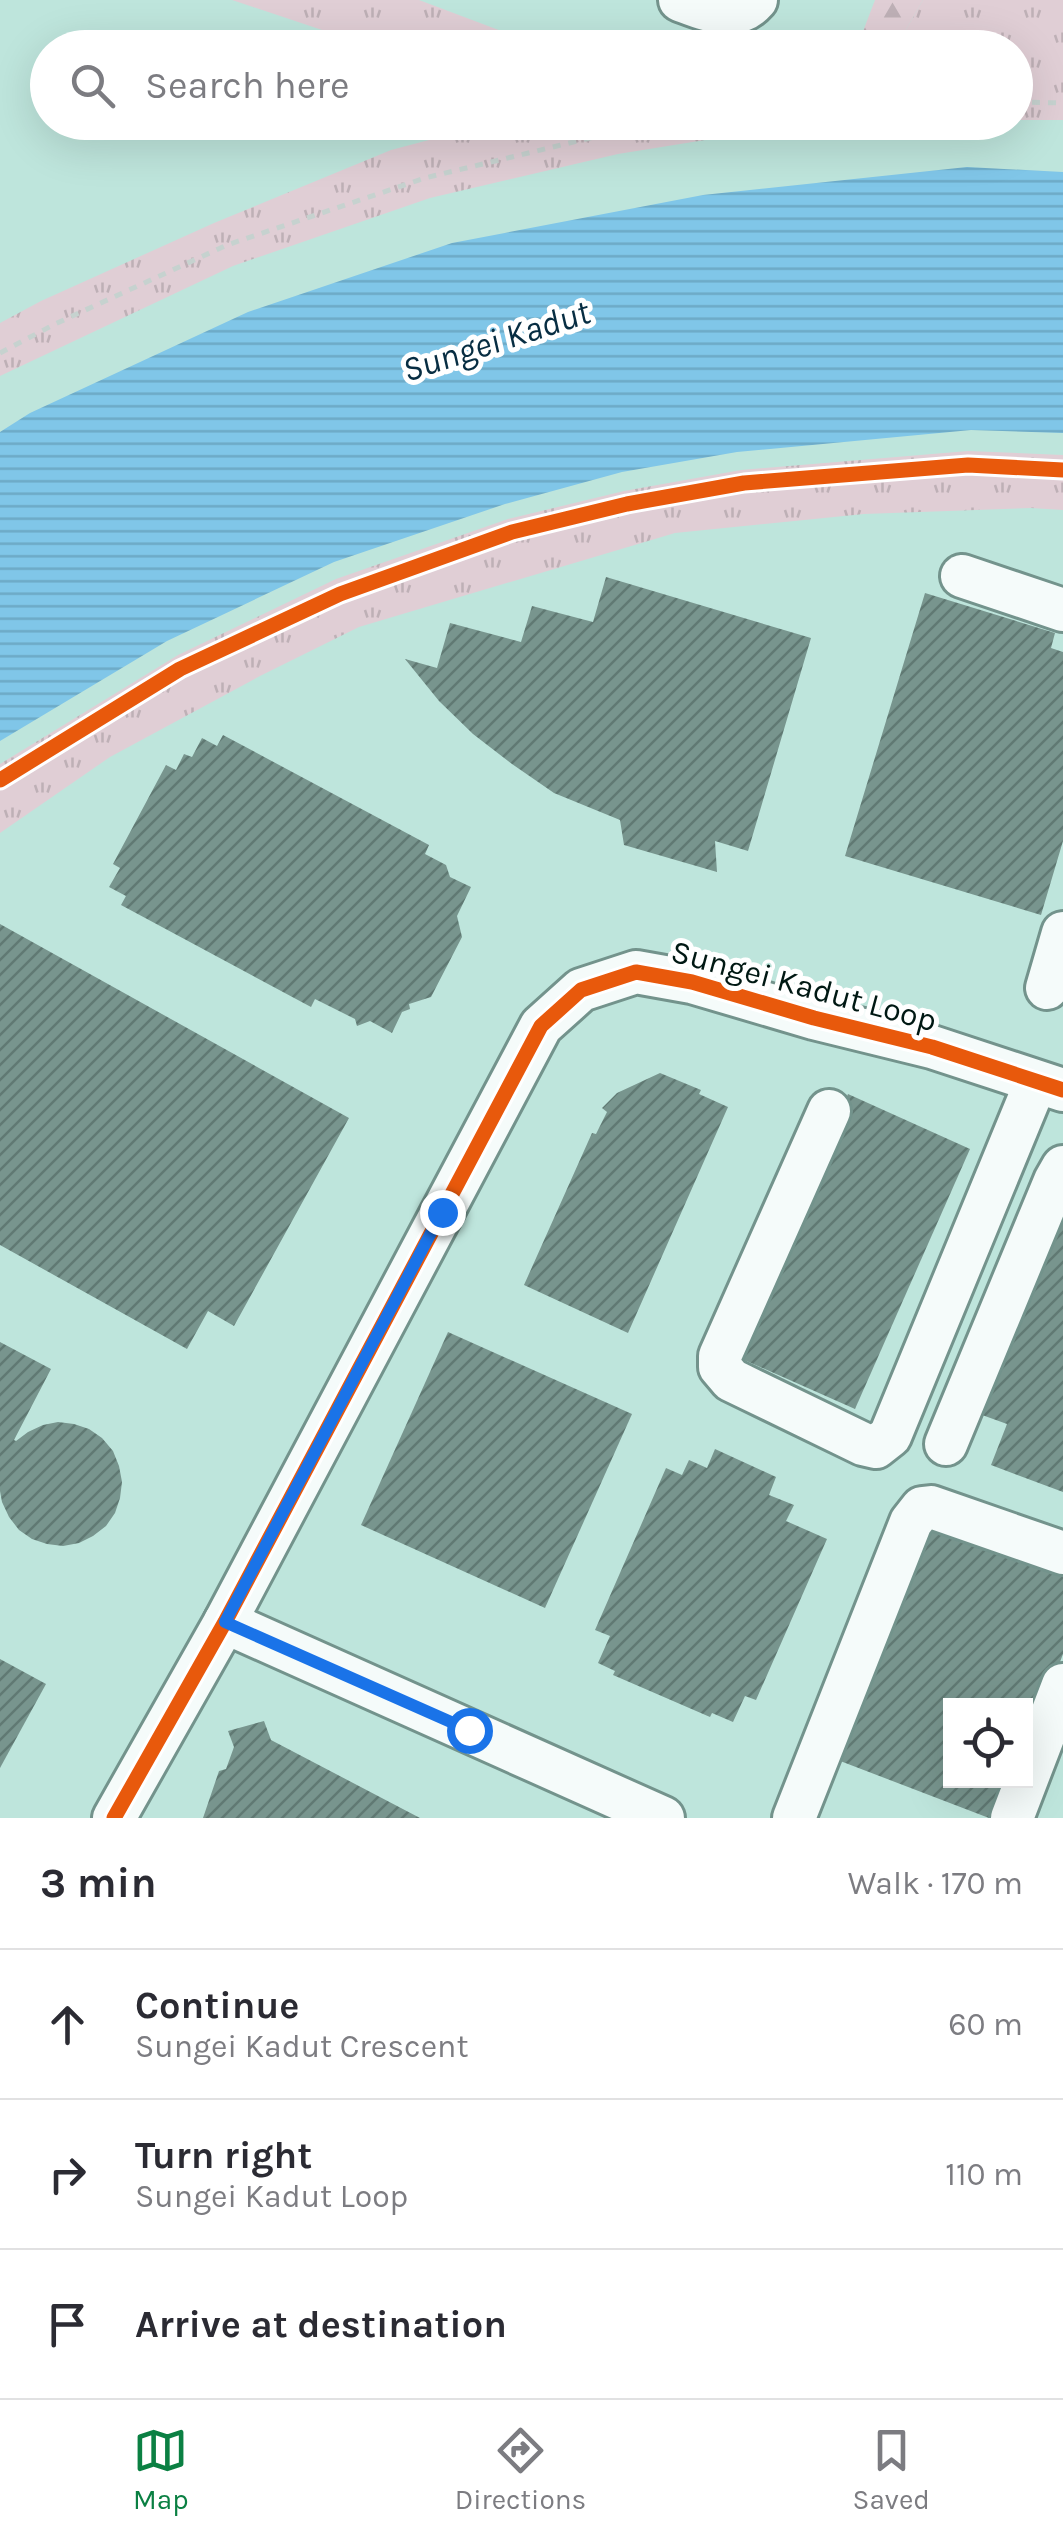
<!DOCTYPE html>
<meta charset="utf-8">
<style>
:root{--surface:#fff;--page:#f7f7f7;--text:#2b2b33;--muted:#7c7c81;--line:#e1e1e2;--accent:#0b8043}
body{margin:0;font-family:Karla,sans-serif;background:var(--page);color:var(--text)}
.controls{position:absolute;right:30px;bottom:30px;display:grid;overflow:hidden;border-radius:0px;box-shadow:0 10px 40px #0002}
.controls button{width:90px;height:90px;display:grid;place-items:center;padding:0;border:0;border-bottom:2px solid var(--line);background:var(--surface);color:var(--text);font:50px sans-serif}
.stop{position:absolute;width:30px;height:30px;margin:-22px;border:8px solid #1a73e8;border-radius:50%;background:#fff}
.stop.end{background:#1a73e8;border-color:#fff;box-shadow:0 2px 10px #0008}
.list{margin:0;padding:0;list-style:none}
h2{display:flex;justify-content:space-between;align-items:center;height:130px;margin:0;padding:0 40px;font-size:42px}
h2 small{font-size:32px;font-weight:400;color:var(--muted)}
.list li{display:grid;grid-template-columns:65px 1fr auto;gap:30px;align-items:center;box-sizing:border-box;height:150px;padding:0 40px;border-top:2px solid var(--line)}
.list b{display:block;font-size:38px;white-space:nowrap}
.list p{margin:0;font-size:32px;white-space:nowrap;color:var(--muted)}
.list em{font-size:32px;font-style:normal;color:var(--muted)}
.icon{flex:none;width:55px;height:55px;fill:none;stroke:currentColor;stroke-width:2;stroke-linecap:round;stroke-linejoin:round}
.map{position:relative;flex:none;width:1063px;height:1818px;overflow:hidden}
.search{position:absolute;background:var(--surface);box-shadow:0 10px 40px #0002;left:30px;right:30px;top:30px;height:110px;display:flex;align-items:center;gap:25px;box-sizing:border-box;padding:0 35px;border-radius:55px;color:var(--muted);font-size:38px}
.sheet{height:580px;background:var(--surface)}
nav{display:flex;justify-content:space-around;align-items:center;box-sizing:border-box;height:140px;border-top:2px solid var(--line);background:var(--surface);font-size:28px;color:var(--muted)}
nav a{display:grid;justify-items:center;gap:5px}
nav .on{color:var(--accent)}
.map>svg:first-child{display:block}
.grass{fill:url(#grass-tufts)}
.forest{fill:url(#forest-firs)}
.water{fill:url(#water-rules)}
.building{fill:url(#building-hatch)}
.lines{fill:none;stroke-linecap:round;stroke-linejoin:round}
.minor-casing{stroke:#73938c;stroke-width:48}
.path{stroke:#c6d2cf;stroke-width:5;stroke-dasharray:8 8;stroke-linecap:butt}
.minor{stroke:#f5fbfa;stroke-width:42}
.cycleway-casing{stroke:#fff;stroke-width:21}
.cycleway{stroke:#e8590c;stroke-width:15}
.route{stroke:#1a73e8;stroke-width:12}
.labels{text-anchor:middle;dominant-baseline:central;stroke-width:10;stroke-linejoin:round;paint-order:stroke}
.street-label{font-size:32px;fill:#001813;stroke:#fff}
.water-label{font-size:35px;font-style:italic;fill:#072d42;stroke:#fff}
</style>
<div class="map">
<svg width="1063" height="1818" viewBox="0 0 1063 1818">
<defs>
<pattern id="grass-tufts" width="24" height="20" patternUnits="userSpaceOnUse" patternTransform="scale(2.5)"><rect width="24" height="20" fill="#e0ced5"/><path d="M3 7l-1-3M5 7V3M7 7l1-3M15 17l-1-3M17 17v-4M19 17l1-3" fill="none" stroke="#beb0b6"/></pattern>
<pattern id="forest-firs" width="22" height="20" patternUnits="userSpaceOnUse" patternTransform="scale(2.5)"><rect width="22" height="20" fill="#e0ced5"/><path d="M5 1l3.5 6h-7zM16 11l3.5 6h-7z" fill="#beb0b6"/></pattern>
<pattern id="water-rules" width="6" height="5" patternUnits="userSpaceOnUse" patternTransform="scale(2.5)"><rect width="6" height="5" fill="#80c6e8"/><path d="M0 2.5h6" fill="none" stroke="#6da9c6"/></pattern>
<pattern id="building-hatch" width="6" height="6" patternUnits="userSpaceOnUse" patternTransform="scale(2.5)"><rect width="6" height="6" fill="#78958e"/><path d="M-1 1l2-2M0 6l6-6M5 7l2-2" fill="none" stroke="#607973"/></pattern>
</defs>
<rect width="100%" height="100%" fill="#bee5dc"/>
<g class="grass">
<path d="M 232,0 L 419,0 L 544,47 L 354,47 L 343,37 Z"/>
<path d="M 923,0 L 1063,0 L 1063,120 L 1016,120 L 1016,48 L 879,48 L 900,40 Z"/>
<path d="M 435,123 L 876,123 L 761,131 L 618,154 L 430,198 L 233,266 L 0,376 L 0,323 L 41,301 L 214,223 L 391,150 L 448,135 Z"/>
<path d="M 968,451 L 1063,455 L 1063,510 L 1031,508 L 864,514 L 675,533 L 359,627 L 260,676 L 110,757 L 0,833 L 0,764 L 178,655 L 336,579 L 508,519 L 624,491 L 741,470 Z"/>
</g>
<path class="forest" d="M 875,0 L 923,0 L 900,40 L 879,47 L 857,47 Z"/>
<path class="water" d="M 967,167 L 1063,172 L 1063,433 L 971,430 L 737,452 L 622,472 L 505,504 L 334,562 L 167,641 L 0,741 L 0,432 L 30,413 L 248,312 L 452,243 L 703,195 Z"/>
<g class="building">
<path d="M 606,577 L 811,638 L 748,851 L 715,841 L 717,872 L 624,845 L 620,820 L 554,793 L 512,764 L 473,734 L 439,701 L 405,659 L 437,668 L 450,623 L 521,642 L 532,606 L 593,622 Z"/>
<path d="M 925,593 L 1055,633 L 1051,648 L 1063,652 L 1063,841 L 1041,915 L 845,856 Z"/>
<path d="M 223,735 L 429,845 L 425,854 L 446,865 L 450,877 L 471,887 L 457,916 L 462,937 L 431,997 L 409,1004 L 410,1009 L 402,1012 L 392,1033 L 370,1021 L 357,1026 L 355,1019 L 315,999 L 311,1007 L 121,905 L 126,896 L 109,887 L 120,868 L 113,864 L 166,765 L 176,770 L 184,754 L 192,757 L 202,738 L 217,746 Z"/>
<path d="M 0,924 L 349,1118 L 234,1326 L 208,1311 L 187,1349 L 0,1245 Z"/>
<path d="M 660,1073 L 701,1090 L 699,1094 L 728,1107 L 628,1333 L 524,1285 L 592,1133 L 596,1134 L 607,1112 L 602,1108 L 617,1093 Z"/>
<path d="M 848,1094 L 970,1149 L 855,1409 L 733,1355 Z"/>
<path d="M 1063,1198 L 1063,1492 L 991,1465 L 1007,1424 L 971,1411 Z"/>
<path d="M 448,1332 L 632,1414 L 545,1608 L 361,1525 Z"/>
<path d="M 0,1342 L 51,1369 L 14,1440 L 16,1441 L 28,1432 L 43,1425 L 58,1422 L 74,1424 L 89,1429 L 102,1438 L 113,1451 L 119,1466 L 122,1482 L 120,1498 L 115,1513 L 106,1526 L 93,1536 L 79,1543 L 63,1546 L 47,1544 L 32,1539 L 19,1530 L 9,1517 L 2,1502 L 0,1491 Z"/>
<path d="M 715,1449 L 776,1477 L 769,1495 L 794,1505 L 786,1521 L 827,1539 L 756,1700 L 745,1696 L 733,1722 L 712,1713 L 710,1717 L 613,1675 L 615,1671 L 598,1663 L 610,1636 L 595,1630 L 666,1468 L 682,1475 L 689,1460 L 707,1468 Z"/>
<path d="M 926,1512 L 1063,1563 L 1063,1654 L 1026,1752 L 1026,1706 L 950,1706 L 950,1780 L 1015,1780 L 1001,1818 L 989,1818 L 835,1759 Z"/>
<path d="M 0,1659 L 46,1684 L 0,1768 Z"/>
<path d="M 264,1721 L 271,1740 L 420,1818 L 203,1818 L 219,1771 L 226,1769 L 234,1747 L 228,1731 Z"/>
</g>
<g class="lines">
<g class="minor-casing">
<g id="minor">
<path d="M 680,0 C 704,9 735,24 756,0"/>
<path d="M 962,576 L 1063,610"/>
<path d="M 1047,988 L 1063,933"/>
<path d="M 829,1111 L 720,1356 L 720,1367 L 731,1380 L 863,1444 L 876,1447 L 890,1436 L 1036,1082"/>
<path d="M 946,1444 L 1055,1181 L 1063,1167"/>
<path d="M 225,1622 L 663,1818"/>
<path d="M 114,1818 L 225,1622 L 541,1026 L 581,990 L 636,972 L 692,982 L 814,1018 L 932,1047 L 1063,1090"/>
<path d="M 794,1818 L 911,1522 L 922,1508 L 931,1507 L 1063,1553"/>
<path d="M 1012,1818 L 1063,1685"/>
</g>
</g>
<g class="path">
<path d="M 1016,102 L 1063,103"/>
<path d="M 0,353 L 55,324 L 227,245 L 425,178 L 615,132 L 691,122"/>
</g>
<use href="#minor" class="minor"/>
<g class="cycleway-casing">
<g id="cycleway">
<path d="M 0,780 L 180,669 L 340,594 L 512,532 L 627,504 L 744,483 L 968,465 L 1063,470"/>
<path d="M 114,1818 L 225,1622 L 541,1026 L 581,990 L 636,972 L 692,982 L 814,1018 L 932,1047 L 1063,1090"/>
</g>
</g>
<use href="#cycleway" class="cycleway"/>
</g>
<g class="lines">
<path class="route" d="M 442,1212 L 225,1622 L 469,1730"/>
</g>
<g class="labels">
<g class="street-label">
<text transform="translate(804 986) rotate(15)">Sungei Kadut Loop</text>
</g>
<g class="water-label">
<text transform="translate(496 341) rotate(-18)">Sungei Kadut</text>
</g>
</g>
</svg>
<div class="controls">
<button><svg class="icon" aria-label="locate" viewBox="0 0 24 24"><circle cx="12" cy="12" r="6"/><path d="M12 2v4M12 18v4M2 12h4M18 12h4"/></svg></button>
</div>
<div class="stop" style="left:469px;top:1730px"></div>
<div class="stop end" style="left:442px;top:1212px"></div>
<div class="search"><svg class="icon" aria-label="search" viewBox="0 0 24 24"><circle cx="10" cy="10" r="6"/><path d="M15 15l6 6"/></svg>Search here</div>
</div>
<section class="sheet">
<h2>3 min<small>Walk · 170 m</small></h2>
<ul class="list">
<li><svg class="icon" aria-label="ahead" viewBox="0 0 24 24"><path d="M12 20V5M6 11l6-6 6 6"/></svg><div><b>Continue</b><p>Sungei Kadut Crescent</p></div><em>60 m</em></li>
<li><svg class="icon" aria-label="right" viewBox="0 0 24 24"><path d="M7 20v-9h11M14 6l5 5-5 5"/></svg><div><b>Turn right</b><p>Sungei Kadut Loop</p></div><em>110 m</em></li>
<li><svg class="icon" aria-label="arrive" viewBox="0 0 24 24"><path d="M6 21V4h12l-3 4 3 4H6"/></svg><div><b>Arrive at destination</b></div></li>
</ul>
</section>
<nav>
<a class="on"><svg class="icon" aria-label="map" viewBox="0 0 24 24"><path d="M3 6l6-2 6 2 6-2v14l-6 2-6-2-6 2zM9 4v14M15 6v14"/></svg>Map</a>
<a><svg class="icon" aria-label="directions" viewBox="0 0 24 24"><path d="M12 3l9 9-9 9-9-9zM9 14v-3h6M13 9l2 2-2 2"/></svg>Directions</a>
<a><svg class="icon" aria-label="saved" viewBox="0 0 24 24"><path d="M7 4h10v16l-5-4-5 4z"/></svg>Saved</a>
</nav>
